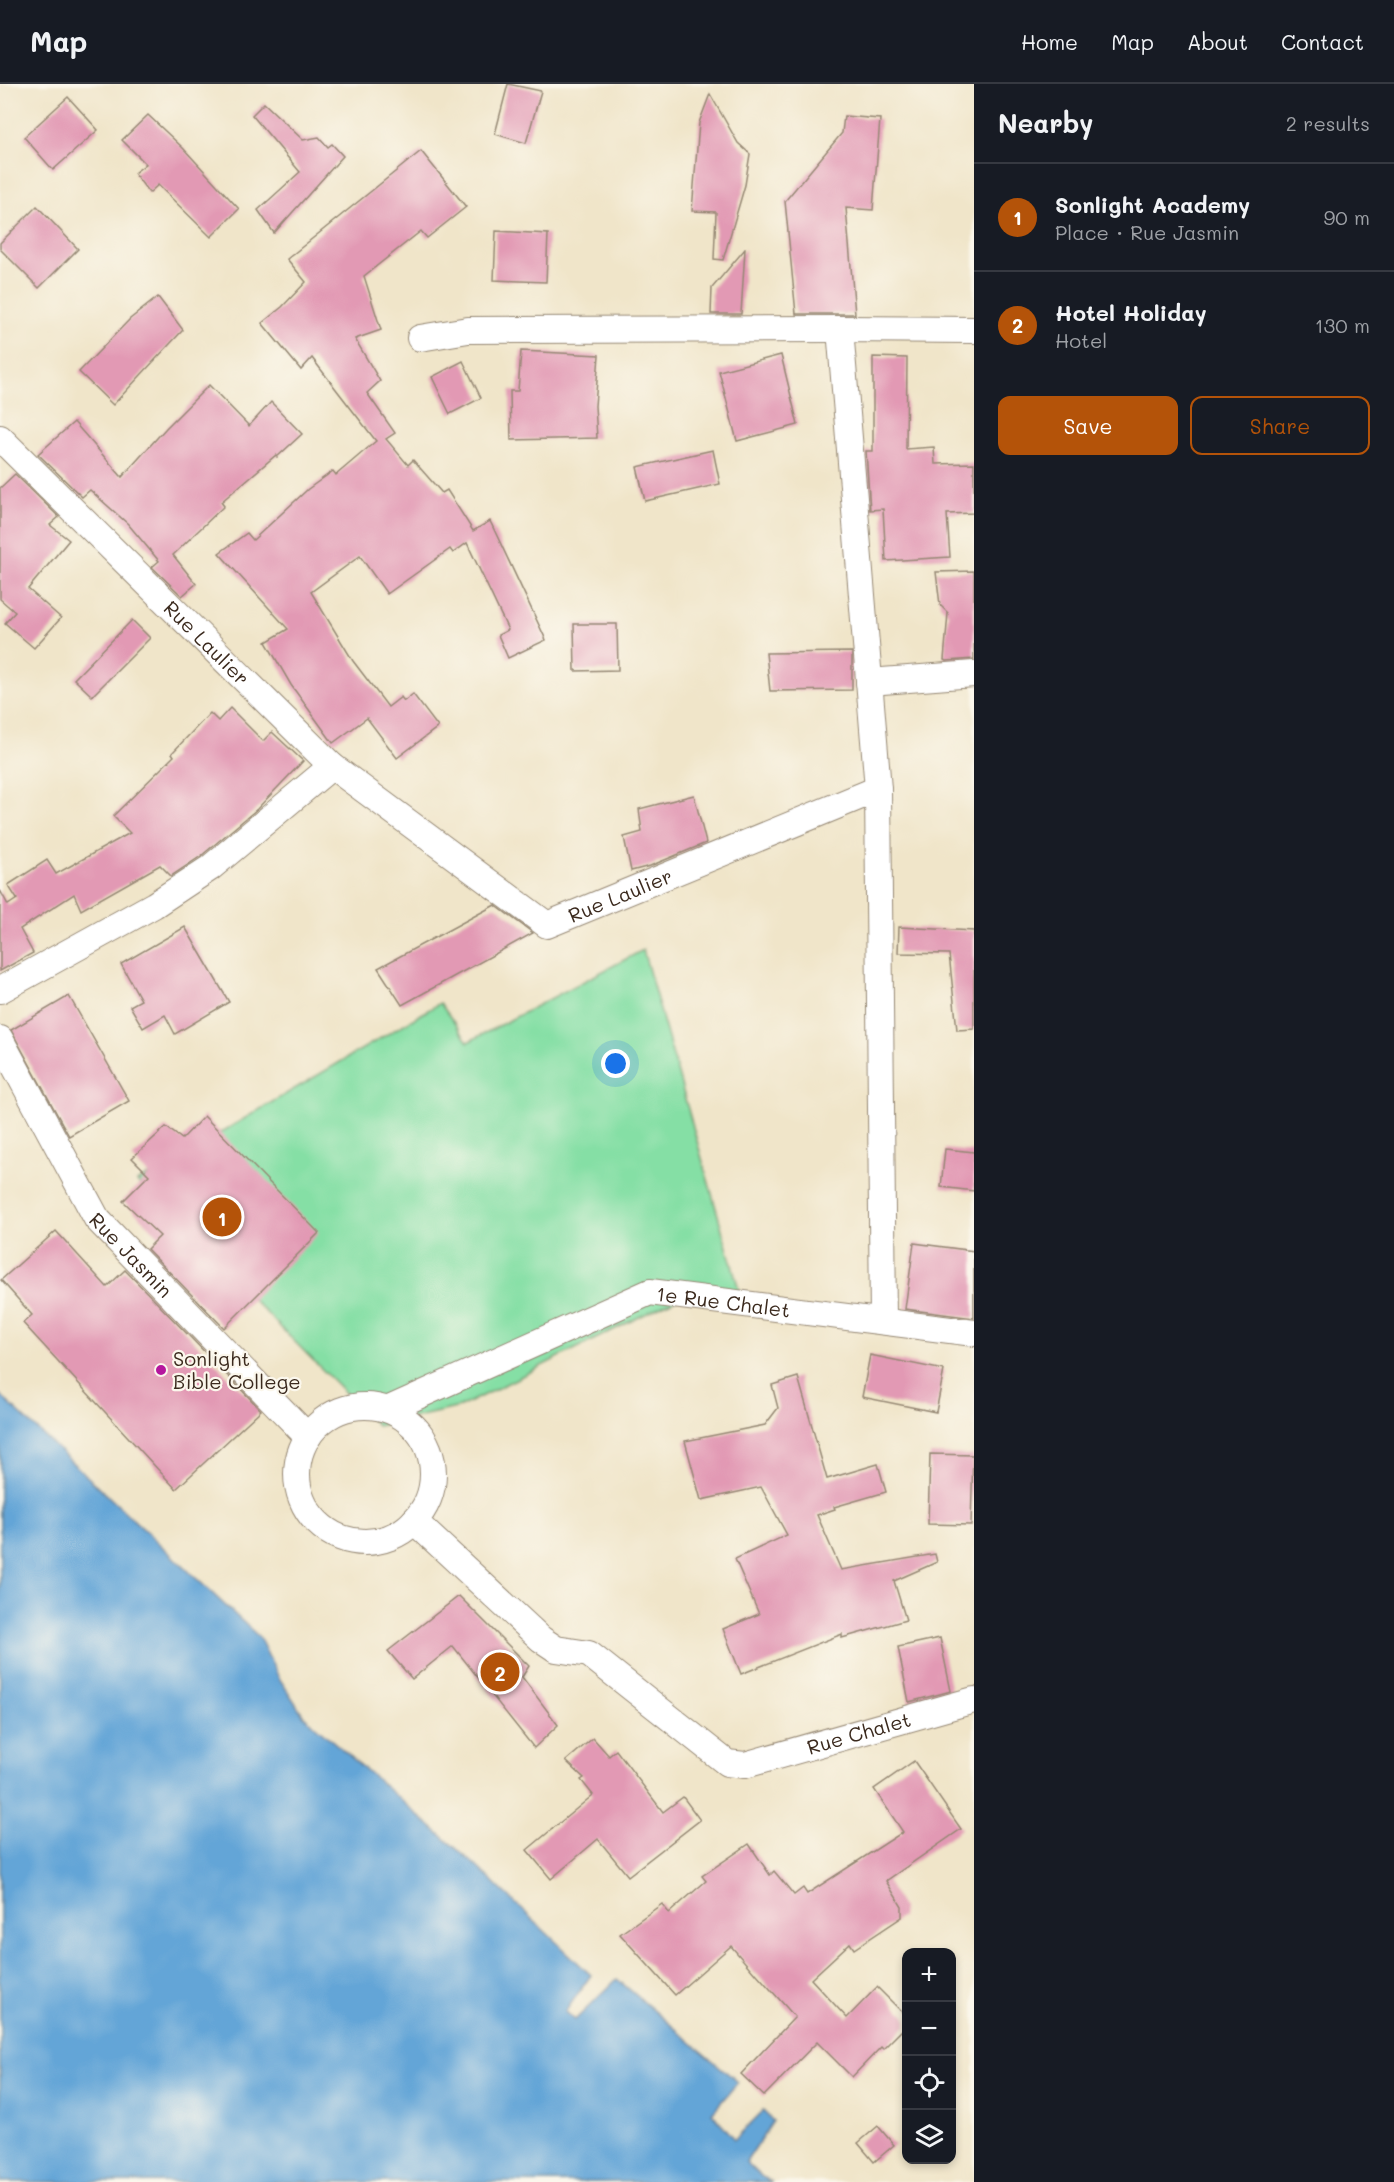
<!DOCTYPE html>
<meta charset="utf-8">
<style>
:root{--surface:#171b24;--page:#20242c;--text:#f1f3f6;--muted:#9ea1a6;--line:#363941;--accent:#b45309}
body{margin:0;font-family:Mali,sans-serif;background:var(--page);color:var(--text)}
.controls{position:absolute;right:18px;bottom:18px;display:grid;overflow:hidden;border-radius:12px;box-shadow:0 3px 9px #0003}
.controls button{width:54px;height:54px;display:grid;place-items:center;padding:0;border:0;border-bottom:2px solid var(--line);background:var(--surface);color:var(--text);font:30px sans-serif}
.you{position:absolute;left:616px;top:980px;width:21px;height:21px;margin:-15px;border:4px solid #fff;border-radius:50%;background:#1a73e8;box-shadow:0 0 0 9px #1a73e833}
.badge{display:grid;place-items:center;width:39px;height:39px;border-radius:50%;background:var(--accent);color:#fff;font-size:20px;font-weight:700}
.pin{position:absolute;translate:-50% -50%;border:3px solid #fff;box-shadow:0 2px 6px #0006}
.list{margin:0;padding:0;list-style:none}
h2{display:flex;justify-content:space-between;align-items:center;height:78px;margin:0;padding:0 24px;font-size:26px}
h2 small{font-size:20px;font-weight:400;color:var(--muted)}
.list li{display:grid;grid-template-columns:39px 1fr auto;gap:18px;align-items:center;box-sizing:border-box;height:108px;padding:0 24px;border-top:2px solid var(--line)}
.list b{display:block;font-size:22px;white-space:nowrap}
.list p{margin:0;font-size:20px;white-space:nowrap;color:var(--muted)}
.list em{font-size:20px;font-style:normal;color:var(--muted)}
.actions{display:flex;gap:12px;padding:18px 24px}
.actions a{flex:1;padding:14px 0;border:2px solid var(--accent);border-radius:12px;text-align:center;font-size:21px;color:var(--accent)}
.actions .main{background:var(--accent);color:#fff}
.icon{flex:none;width:33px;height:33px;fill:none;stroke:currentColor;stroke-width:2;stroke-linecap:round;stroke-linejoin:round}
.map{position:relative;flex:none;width:974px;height:2098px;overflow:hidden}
header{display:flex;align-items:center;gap:36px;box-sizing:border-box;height:84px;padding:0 30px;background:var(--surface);border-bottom:2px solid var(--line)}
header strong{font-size:28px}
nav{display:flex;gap:33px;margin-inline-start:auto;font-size:21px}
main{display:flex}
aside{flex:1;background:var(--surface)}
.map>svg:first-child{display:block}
.green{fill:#85dfa5;stroke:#608462;stroke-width:1.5}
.water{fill:#64a5d7;stroke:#50687a;stroke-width:1.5}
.building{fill:#e299b4}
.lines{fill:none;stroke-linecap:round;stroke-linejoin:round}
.street-casing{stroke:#968874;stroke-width:28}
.street{stroke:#fff;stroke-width:26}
.poi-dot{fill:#b5179e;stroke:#fbf7ec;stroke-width:2}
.labels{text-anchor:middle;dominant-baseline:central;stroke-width:4.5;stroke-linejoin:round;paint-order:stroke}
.street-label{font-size:20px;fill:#3b2a1e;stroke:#fbf7ec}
.poi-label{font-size:20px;fill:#3b2a1e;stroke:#fbf7ec;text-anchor:start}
</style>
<header>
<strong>Map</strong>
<nav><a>Home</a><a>Map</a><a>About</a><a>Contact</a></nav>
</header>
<main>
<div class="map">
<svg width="974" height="2098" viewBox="0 0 974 2098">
<rect width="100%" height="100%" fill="#fbf7ec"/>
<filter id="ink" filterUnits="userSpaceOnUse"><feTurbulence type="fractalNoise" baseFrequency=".0167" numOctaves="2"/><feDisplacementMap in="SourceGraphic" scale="12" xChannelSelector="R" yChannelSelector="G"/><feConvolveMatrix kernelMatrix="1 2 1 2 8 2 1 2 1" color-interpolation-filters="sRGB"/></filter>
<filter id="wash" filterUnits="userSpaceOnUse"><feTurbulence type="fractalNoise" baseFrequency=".008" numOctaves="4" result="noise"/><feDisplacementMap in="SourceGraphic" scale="24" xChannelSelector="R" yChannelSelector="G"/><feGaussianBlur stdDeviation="1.35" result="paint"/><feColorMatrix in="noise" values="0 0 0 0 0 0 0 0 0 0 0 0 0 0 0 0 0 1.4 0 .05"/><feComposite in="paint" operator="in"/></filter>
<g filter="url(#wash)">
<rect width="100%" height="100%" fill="#f0e5c9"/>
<path class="green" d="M 643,866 L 740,1209 L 689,1208 L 460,1323 L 378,1342 L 137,1098 L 440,919 L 468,958 Z"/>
<path class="water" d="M 0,1311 L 259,1553 L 279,1594 L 304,1632 L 473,1779 L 591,1891 L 565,1928 L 575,1936 L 617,1895 L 738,1998 L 712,2029 L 735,2055 L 763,2027 L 773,2037 L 746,2078 L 762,2093 L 772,2098 L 0,2098 Z"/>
<g id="blocks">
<g class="building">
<path d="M 508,0 L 541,7 L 526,59 L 495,50 Z"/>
<path d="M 710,10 L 738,59 L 750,70 L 745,101 L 723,176 L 714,175 L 716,128 L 692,127 L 699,39 Z"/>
<path d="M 68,13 L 98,46 L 53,86 L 24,53 Z"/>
<path d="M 264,19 L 303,56 L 319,53 L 328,63 L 332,60 L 343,72 L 274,149 L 258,126 L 300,88 L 252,31 Z"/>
<path d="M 148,31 L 183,64 L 239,125 L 211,153 L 158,101 L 149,109 L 134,89 L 146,80 L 122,56 Z"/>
<path d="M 844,32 L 880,35 L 873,126 L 846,124 L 855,230 L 796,230 L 785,117 L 842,49 Z"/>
<path d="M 421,67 L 466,123 L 427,154 L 421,147 L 364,192 L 381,246 L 355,255 L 380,297 L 367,309 L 395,349 L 386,355 L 408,381 L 413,376 L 442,409 L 447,406 L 473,447 L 490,437 L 546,556 L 508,574 L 498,551 L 508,546 L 467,459 L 453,469 L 450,465 L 387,510 L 360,472 L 311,508 L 353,577 L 388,623 L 401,613 L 404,617 L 413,610 L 438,643 L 397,674 L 367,634 L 333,659 L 291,601 L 266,558 L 288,545 L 219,469 L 247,449 L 253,456 L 308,405 L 333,387 L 336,391 L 376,357 L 312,274 L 301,286 L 262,239 L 282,223 L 306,198 L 287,175 Z"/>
<path d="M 37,122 L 78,165 L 39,204 L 0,165 L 0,159 Z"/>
<path d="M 496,147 L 548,150 L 546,198 L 494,196 Z"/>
<path d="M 745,165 L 741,230 L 711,230 L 712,204 Z"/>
<path d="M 158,213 L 183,246 L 113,321 L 79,288 L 130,235 Z"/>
<path d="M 521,267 L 599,271 L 595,322 L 597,354 L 511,356 L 510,307 L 518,307 Z"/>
<path d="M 781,271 L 798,341 L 737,357 L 719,287 Z"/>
<path d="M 873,273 L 907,274 L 906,365 L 934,363 L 935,380 L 974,379 L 974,429 L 947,430 L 950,473 L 886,477 L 883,425 L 870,426 L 866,367 L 873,367 Z"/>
<path d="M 463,277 L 481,314 L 450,330 L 432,293 Z"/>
<path d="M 209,301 L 249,342 L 271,318 L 302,350 L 277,373 L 276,371 L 221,418 L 224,422 L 173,471 L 196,500 L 182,512 L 152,483 L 159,477 L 128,440 L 90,406 L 82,413 L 38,370 L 74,338 L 122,393 L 166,344 Z"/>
<path d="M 713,366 L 720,400 L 645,417 L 637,383 Z"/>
<path d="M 15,390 L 59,433 L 50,441 L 69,456 L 28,505 L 61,534 L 34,564 L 5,539 L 15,528 L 0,515 L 0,404 Z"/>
<path d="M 974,487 L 974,575 L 946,577 L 944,576 L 948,529 L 940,521 L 936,488 Z"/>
<path d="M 132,536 L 150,554 L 92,612 L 74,595 Z"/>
<path d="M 574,540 L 617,540 L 618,586 L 575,587 Z"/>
<path d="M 852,568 L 852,606 L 770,607 L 766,569 Z"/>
<path d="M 230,624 L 263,657 L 272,648 L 303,677 L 257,725 L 201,772 L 171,792 L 160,781 L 81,826 L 74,810 L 20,845 L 33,869 L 0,887 L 0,806 L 8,821 L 17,815 L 8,801 L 47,776 L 56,790 L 130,749 L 113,732 L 174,672 L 172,669 L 210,629 L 218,637 Z"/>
<path d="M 694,711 L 706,759 L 650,782 L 631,787 L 624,753 L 642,748 L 639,725 Z"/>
<path d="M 495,821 L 533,849 L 402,921 L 378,884 Z"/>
<path d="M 185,843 L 229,918 L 175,950 L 165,931 L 143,944 L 130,922 L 141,916 L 121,880 Z"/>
<path d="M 899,843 L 974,847 L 974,945 L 957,946 L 949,870 L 898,869 Z"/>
<path d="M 69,912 L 129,1017 L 69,1052 L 11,946 Z"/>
<path d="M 204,1032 L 319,1149 L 224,1244 L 147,1165 L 160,1152 L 123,1117 L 149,1091 L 132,1074 L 166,1043 L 182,1055 Z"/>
<path d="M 945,1065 L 974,1068 L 974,1107 L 941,1103 Z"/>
<path d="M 56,1147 L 107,1203 L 125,1186 L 261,1326 L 176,1405 L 23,1239 L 32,1231 L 1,1196 Z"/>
<path d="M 914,1159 L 974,1167 L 974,1234 L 905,1225 Z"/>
<path d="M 870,1271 L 944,1286 L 936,1328 L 862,1313 Z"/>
<path d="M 798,1293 L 827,1395 L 878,1380 L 886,1408 L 834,1423 L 835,1425 L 817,1431 L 841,1486 L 935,1470 L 937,1478 L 894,1497 L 906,1536 L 842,1554 L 842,1550 L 741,1590 L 723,1545 L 759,1530 L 735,1475 L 787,1451 L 761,1403 L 701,1416 L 685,1357 L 765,1341 L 778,1324 L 772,1301 Z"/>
<path d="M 930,1370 L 973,1371 L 971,1441 L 928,1440 Z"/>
<path d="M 459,1512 L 529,1582 L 522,1593 L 558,1641 L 534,1664 L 453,1562 L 412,1595 L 388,1567 Z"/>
<path d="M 940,1554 L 951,1607 L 909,1618 L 898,1563 Z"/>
<path d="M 593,1654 L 609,1672 L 616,1666 L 663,1728 L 683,1713 L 700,1736 L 628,1792 L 598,1755 L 551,1795 L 527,1766 L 593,1711 L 581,1696 L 584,1694 L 566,1677 Z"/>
<path d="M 914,1677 L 961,1745 L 886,1797 L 902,1823 L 902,1833 L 854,1865 L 850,1859 L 811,1895 L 847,1934 L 877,1903 L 906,1932 L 906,1942 L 883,1965 L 881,1963 L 852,1993 L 817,1958 L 764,2012 L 741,1990 L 795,1933 L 756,1889 L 755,1890 L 731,1862 L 675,1911 L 620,1850 L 662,1820 L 669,1829 L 706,1797 L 702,1792 L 749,1760 L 770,1791 L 774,1787 L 794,1811 L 803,1804 L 807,1810 L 903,1748 L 874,1705 Z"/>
<path d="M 878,2042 L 894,2061 L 874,2078 L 858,2059 Z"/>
</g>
</g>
</g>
<g filter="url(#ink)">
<use href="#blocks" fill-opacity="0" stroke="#968874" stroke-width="1.5"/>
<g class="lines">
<g class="street-casing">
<g id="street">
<path d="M 420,254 L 468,246 L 840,245"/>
<path id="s1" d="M 0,354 L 332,682 L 547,841 L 878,705 L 883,1237"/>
<path d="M 869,598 L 974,590"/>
<path d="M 878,705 L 840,245 L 974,246"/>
<path d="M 0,906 L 154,821 L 210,784 L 332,682"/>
<path id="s2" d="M 0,955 L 97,1135 L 308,1353"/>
<circle cx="365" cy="1390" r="68"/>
<path id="s3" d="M 389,1325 L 650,1208 L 974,1249"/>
<path id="s4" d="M 414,1437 L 541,1555 L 556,1565 L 589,1570 L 727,1679 L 745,1681 L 974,1616"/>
</g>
</g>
<use href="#street" class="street"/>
</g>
</g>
<circle class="poi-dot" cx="161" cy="1286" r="6"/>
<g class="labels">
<g class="street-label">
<text stroke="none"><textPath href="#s1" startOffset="291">Rue Laulier</textPath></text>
<text stroke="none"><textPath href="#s1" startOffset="813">Rue Laulier</textPath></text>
<text stroke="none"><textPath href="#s2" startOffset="254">Rue Jasmin</textPath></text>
<text stroke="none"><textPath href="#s3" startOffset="360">1e Rue Chalet</textPath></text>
<text stroke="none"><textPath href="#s4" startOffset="537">Rue Chalet</textPath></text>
</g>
<g class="poi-label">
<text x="173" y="1274">Sonlight<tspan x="173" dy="23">Bible College</tspan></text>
</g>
</g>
</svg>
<div class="controls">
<button>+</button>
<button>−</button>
<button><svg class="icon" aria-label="locate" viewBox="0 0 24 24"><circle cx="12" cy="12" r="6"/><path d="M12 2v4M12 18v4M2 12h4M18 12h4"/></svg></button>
<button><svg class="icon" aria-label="layers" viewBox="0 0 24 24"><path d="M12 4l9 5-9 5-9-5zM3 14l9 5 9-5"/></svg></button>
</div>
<div class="you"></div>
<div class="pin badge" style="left:222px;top:1133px">1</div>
<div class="pin badge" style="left:500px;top:1588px">2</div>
</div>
<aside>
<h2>Nearby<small>2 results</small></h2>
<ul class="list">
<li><span class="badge">1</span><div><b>Sonlight Academy</b><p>Place · Rue Jasmin</p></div><em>90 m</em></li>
<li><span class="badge">2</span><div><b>Hotel Holiday</b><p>Hotel</p></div><em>130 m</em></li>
</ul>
<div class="actions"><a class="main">Save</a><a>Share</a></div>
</aside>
</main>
